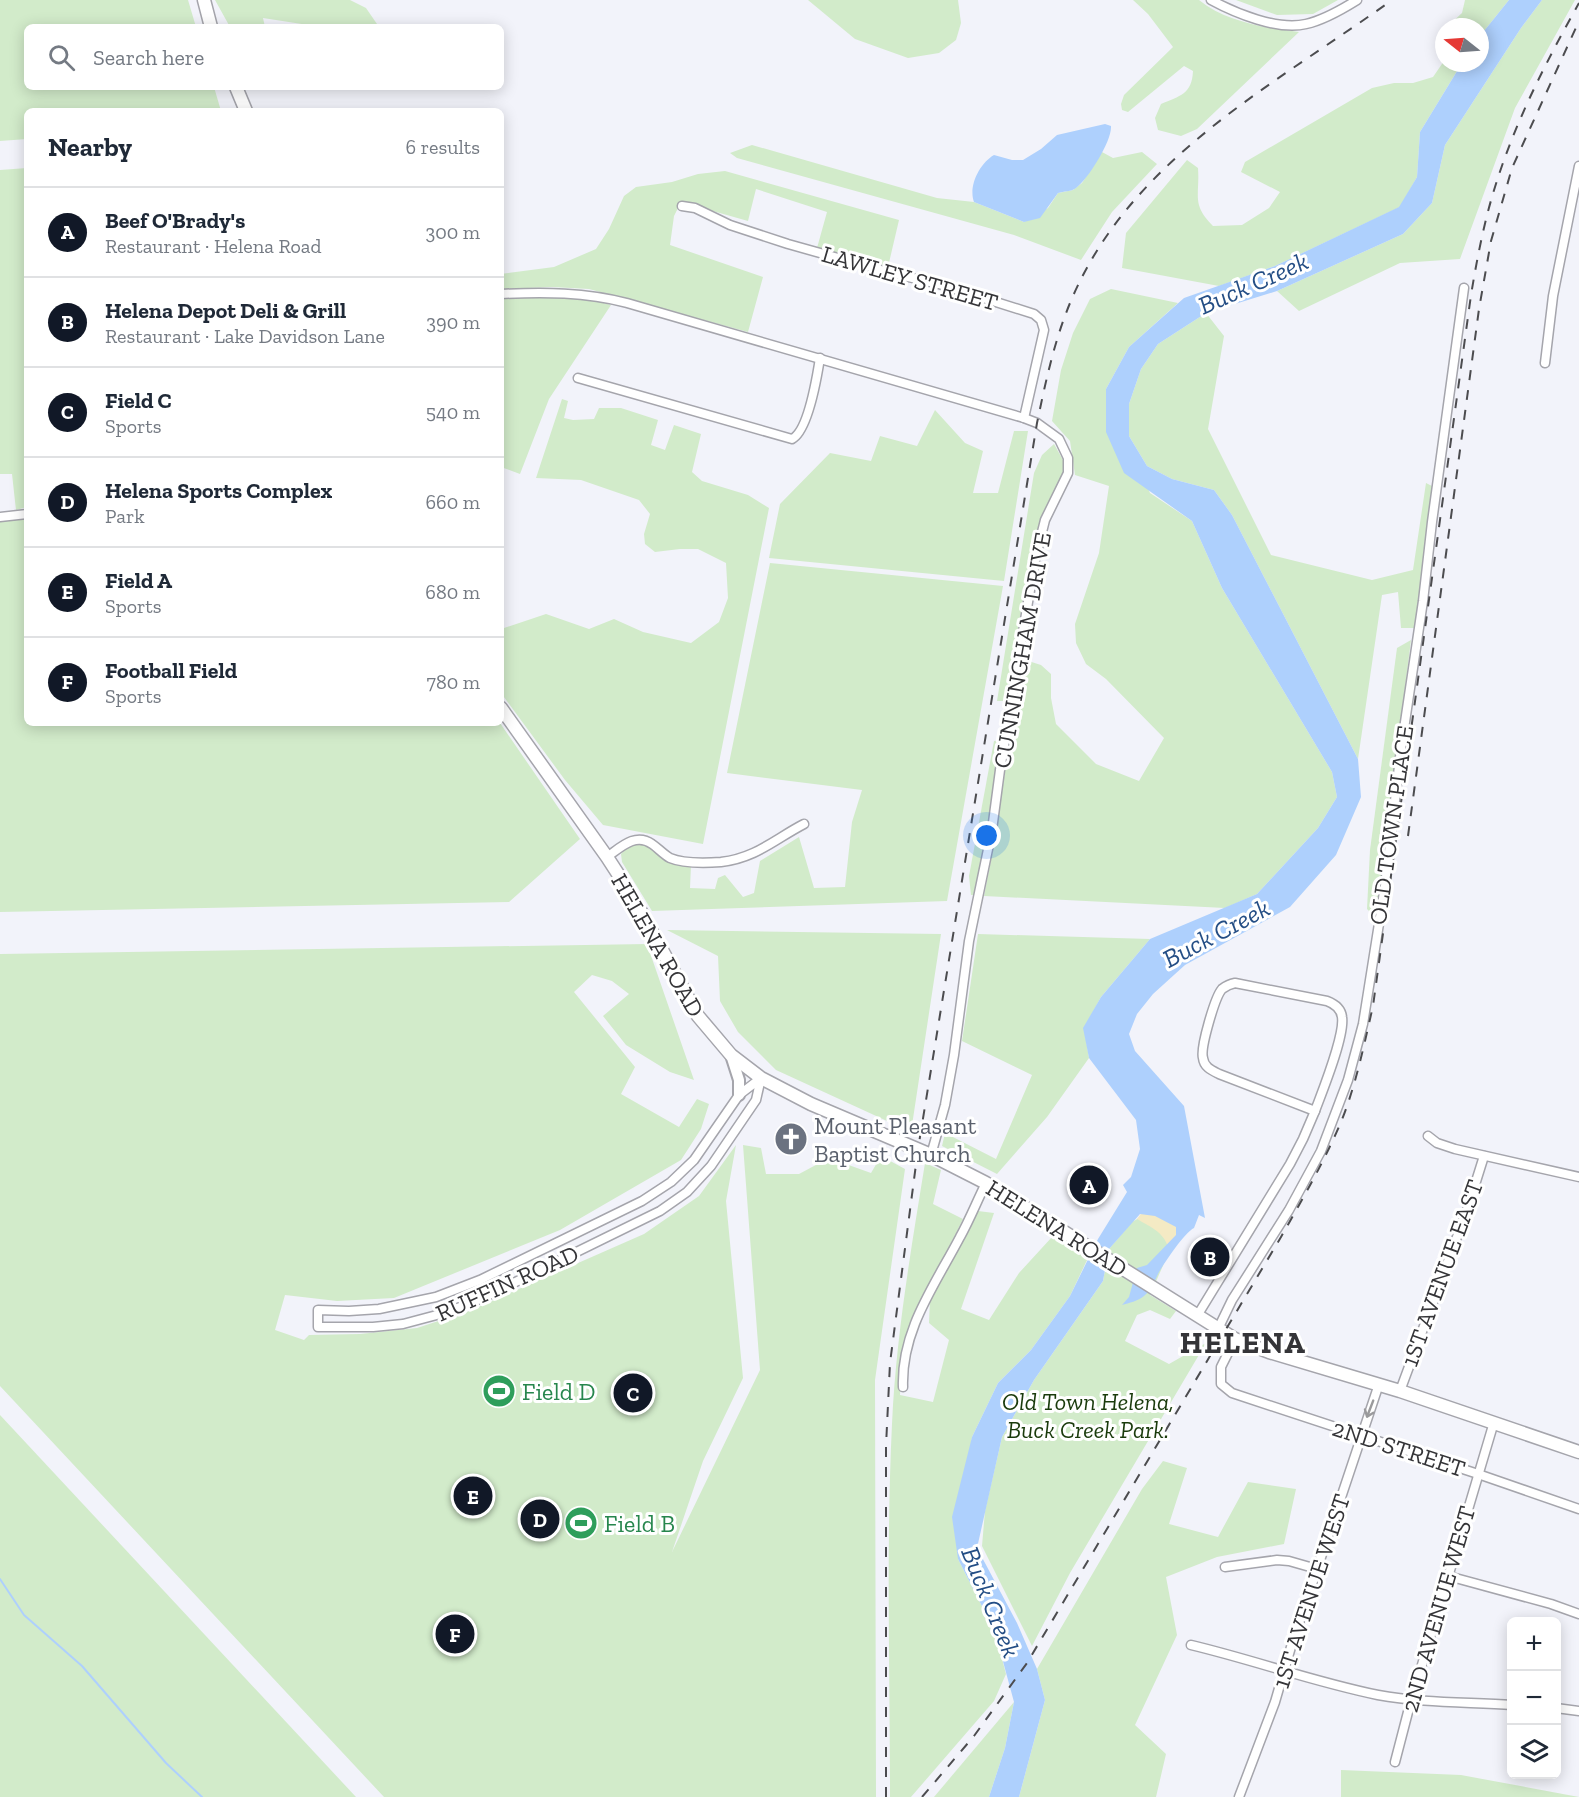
<!DOCTYPE html>
<meta charset="utf-8">
<style>
:root{--surface:#fff;--page:#f2f2f3;--text:#1f2937;--muted:#747a83;--line:#e0e1e3;--accent:#111827}
body{margin:0;font-family:"Zilla Slab",serif;background:var(--page);color:var(--text)}
.controls{position:absolute;right:18px;bottom:18px;display:grid;overflow:hidden;border-radius:9px;box-shadow:0 3px 15px #0003}
.controls button{width:54px;height:54px;display:grid;place-items:center;padding:0;border:0;border-bottom:2px solid var(--line);background:var(--surface);color:var(--text);font:30px sans-serif}
.compass{position:absolute;left:1435px;top:18px;width:54px;height:54px;border-radius:50%;background:var(--surface);box-shadow:0 3px 15px #0003;rotate:287deg}
.you{position:absolute;left:987px;top:836px;width:21px;height:21px;margin:-15px;border:4px solid #fff;border-radius:50%;background:#1a73e8;box-shadow:0 0 0 9px #1a73e833}
.badge{display:grid;place-items:center;width:39px;height:39px;border-radius:50%;background:var(--accent);color:#fff;font-size:20px;font-weight:700}
.pin{position:absolute;translate:-50% -50%;border:3px solid #fff;box-shadow:0 2px 6px #0006}
.list{margin:0;padding:0;list-style:none}
h2{display:flex;justify-content:space-between;align-items:center;height:78px;margin:0;padding:0 24px;font-size:26px}
h2 small{font-size:20px;font-weight:400;color:var(--muted)}
.list li{display:grid;grid-template-columns:39px 1fr auto;gap:18px;align-items:center;box-sizing:border-box;height:90px;padding:0 24px;border-top:2px solid var(--line)}
.list b{display:block;font-size:22px;white-space:nowrap}
.list p{margin:0;font-size:20px;white-space:nowrap;color:var(--muted)}
.list em{font-size:20px;font-style:normal;color:var(--muted)}
.icon{flex:none;width:33px;height:33px;fill:none;stroke:currentColor;stroke-width:2;stroke-linecap:round;stroke-linejoin:round}
.map{position:relative;flex:none;width:1579px;height:1797px;overflow:hidden}
.search{position:absolute;background:var(--surface);box-shadow:0 3px 15px #0003;left:24px;top:24px;width:480px;height:66px;display:flex;align-items:center;gap:15px;box-sizing:border-box;padding:0 21px;border-radius:9px;color:var(--muted);font-size:22px}
.panel{position:absolute;background:var(--surface);box-shadow:0 3px 15px #0003;left:24px;top:108px;width:480px;height:618px;border-radius:9px}
.map>svg:first-child{display:block}
.green{fill:#d2ebca}
.sand{fill:#f4eac4}
.water{fill:#aed0fd}
.lines{fill:none;stroke-linecap:round;stroke-linejoin:round}
.stream{stroke:#aed0fd;stroke-width:2}
.minor-casing{stroke:#a5a5ac;stroke-width:11}
.tertiary-casing{stroke:#a5a5ac;stroke-width:14}
.secondary-casing{stroke:#a5a5ac;stroke-width:15}
.minor{stroke:#fff;stroke-width:8}
.tertiary{stroke:#fff;stroke-width:10}
.secondary{stroke:#fff;stroke-width:12}
.rail{stroke:#4c4c4f;stroke-width:2;stroke-dasharray:10 10;stroke-linecap:butt}
.oneway{stroke:#9a9a9c}
.labels{text-anchor:middle;dominant-baseline:central;stroke-width:6;stroke-linejoin:round;paint-order:stroke}
.street-label{font-size:24px;fill:#353538;stroke:#fff}
.worship-label{font-size:24px;fill:#5b616d;stroke:#fff;text-anchor:start}
.leisure-label{font-size:24px;fill:#27864d;stroke:#fff;text-anchor:start}
.park-label{font-size:24px;font-style:italic;fill:#1a3b0c;stroke:#fff}
.water-label{font-size:26px;font-style:italic;fill:#244e85;stroke:#fff}
.district-label{font-size:30px;font-weight:bold;letter-spacing:1.5px;fill:#353538;stroke:#fff}
</style>
<div class="map">
<svg width="1579" height="1797" viewBox="0 0 1579 1797">
<rect width="100%" height="100%" fill="#f2f3fa"/>
<g class="green">
<path d="M 0,0 L 188,0 L 196,27 L 27,27 L 27,87 L 214,87 L 221,111 L 27,111 L 27,139 L 0,141 Z"/>
<path d="M 215,0 L 350,0 L 366,8 L 377,24 L 375,27 L 321,27 L 263,18 L 265,27 L 230,27 Z"/>
<path d="M 808,0 L 958,0 L 961,23 L 956,40 L 939,53 L 908,58 L 855,39 Z"/>
<path d="M 1133,0 L 1199,0 C 1226,22 1266,28 1299,32 L 1197,129 L 1181,136 L 1158,130 L 1155,118 L 1161,104 C 1180,96 1192,94 1193,71 L 1184,66 L 1128,112 L 1122,110 L 1121,104 L 1124,95 L 1173,47 L 1148,14 Z"/>
<path d="M 1236,0 L 1338,0 L 1313,14 L 1277,15 Z"/>
<path d="M 1465,0 L 1509,0 L 1480,36 L 1480,27 L 1447,27 L 1462,13 Z"/>
<path d="M 1542,0 L 1575,0 L 1515,108 L 1460,259 L 1400,263 L 1299,311 L 1277,291 L 1403,234 L 1432,203 L 1445,145 L 1521,28 Z"/>
<path d="M 1444,61 L 1444,63 L 1462,63 L 1420,132 L 1417,177 L 1400,207 L 1275,266 L 1219,286 L 1122,268 L 1126,233 L 1187,160 L 1198,168 C 1200,196 1191,204 1213,226 L 1242,225 L 1269,208 L 1280,192 L 1241,172 L 1245,162 L 1372,88 L 1394,83 L 1413,83 L 1433,77 Z"/>
<path d="M 752,145 L 937,198 L 974,202 L 1024,222 L 1048,208 L 1058,193 L 1073,190 L 1082,183 L 1102,152 L 1113,158 L 1142,152 L 1157,164 L 1112,212 L 1081,260 L 1014,235 L 737,158 L 730,153 Z"/>
<path d="M 27,168 L 27,507 L 16,510 L 12,474 L 0,474 L 0,170 Z"/>
<path d="M 725,171 L 899,220 L 888,267 L 817,248 L 827,212 L 756,189 L 748,221 L 681,202 L 674,216 L 670,245 L 763,277 L 748,332 L 589,289 L 552,287 L 501,289 L 501,274 L 554,267 L 596,249 L 609,229 L 624,196 L 636,187 L 672,182 L 698,174 Z"/>
<path d="M 1111,289 L 1178,303 L 1129,347 L 1106,389 L 1150,493 L 1192,521 L 1222,588 L 1332,772 L 1337,797 L 1318,828 L 1257,894 L 1225,908 L 984,896 L 994,845 L 1022,659 L 1041,665 L 1051,674 L 1051,698 L 1056,724 L 1096,764 L 1139,781 L 1164,738 L 1106,679 L 1086,664 L 1076,643 L 1075,624 L 1099,553 L 1109,486 L 1075,475 L 1070,441 L 1052,421 L 1061,370 L 1073,333 L 1090,299 Z"/>
<path d="M 557,297 L 589,299 L 611,305 L 549,399 L 520,474 L 501,467 L 501,298 Z"/>
<path d="M 1206,313 L 1224,336 L 1208,429 L 1271,555 L 1372,580 L 1413,570 L 1426,483 L 1432,486 L 1415,628 L 1401,628 L 1398,592 L 1382,595 L 1358,759 L 1232,515 L 1214,490 L 1172,479 L 1147,466 L 1129,436 L 1129,404 L 1141,369 L 1158,344 Z"/>
<path d="M 562,399 L 568,401 L 564,418 L 573,420 L 594,419 L 599,408 L 621,408 L 658,420 L 651,445 L 665,450 L 674,425 L 701,434 L 692,472 L 702,481 L 748,495 L 769,508 L 703,844 L 603,825 L 565,780 L 501,693 L 501,630 L 504,628 L 546,614 L 589,629 L 614,619 L 643,632 L 691,643 L 719,622 L 728,598 L 726,563 L 698,549 L 680,549 L 655,552 L 645,544 L 644,534 L 650,514 L 639,500 L 581,480 L 536,478 Z"/>
<path d="M 935,410 L 965,443 L 983,451 L 973,493 L 998,493 L 1014,431 L 1028,431 L 1004,581 L 769,558 L 780,504 L 830,453 L 871,461 L 880,436 L 917,446 Z"/>
<path d="M 1054,444 L 1063,460 L 1063,475 L 1032,546 L 1006,701 L 997,701 L 1034,473 L 1042,455 Z"/>
<path d="M 27,519 L 27,723 L 500,723 L 580,839 L 509,902 L 0,912 L 0,521 Z"/>
<path d="M 770,563 L 1003,586 L 947,901 L 652,911 L 622,862 L 621,854 L 632,842 L 642,843 L 691,865 L 690,888 L 715,889 L 718,878 L 725,875 L 743,897 L 754,893 L 760,861 L 799,837 L 814,888 L 845,887 L 852,822 L 862,790 L 727,773 Z"/>
<path d="M 1411,640 L 1376,918 L 1367,909 L 1370,850 L 1397,648 Z"/>
<path d="M 1001,740 L 988,830 L 976,895 L 971,895 L 969,876 L 994,741 Z"/>
<path d="M 667,930 L 941,934 L 911,1132 L 776,1070 L 738,1032 L 720,1001 L 718,956 Z"/>
<path d="M 978,934 L 1150,939 L 1101,997 L 1084,1028 L 1089,1058 L 1047,1117 L 997,1174 L 942,1146 L 945,1133 L 996,1159 L 1032,1075 L 962,1041 Z"/>
<path d="M 647,944 L 694,1080 L 670,1072 L 626,1045 L 603,1016 L 629,994 L 612,981 L 592,975 L 574,992 L 635,1067 L 621,1094 L 679,1127 L 697,1099 L 709,1104 L 701,1129 L 681,1160 L 560,1230 L 394,1298 L 337,1301 L 285,1295 L 275,1330 L 304,1340 L 309,1335 L 360,1334 L 417,1328 L 469,1311 L 644,1234 L 699,1196 L 736,1145 L 726,1201 L 743,1378 L 703,1461 L 672,1552 L 760,1370 L 743,1145 L 761,1148 L 766,1174 L 799,1174 L 829,1158 L 871,1173 L 881,1156 L 905,1169 L 875,1380 L 876,1797 L 384,1797 L 0,1386 L 0,954 Z"/>
<path d="M 925,1163 L 941,1170 L 933,1204 L 963,1219 L 925,1296 L 903,1347 L 900,1395 L 933,1402 L 949,1340 L 929,1323 L 930,1299 L 966,1230 L 978,1211 L 994,1213 L 961,1309 L 989,1320 L 1019,1273 L 1052,1237 L 1088,1258 L 1070,1296 L 1031,1350 L 998,1383 L 972,1437 L 958,1559 L 995,1632 L 1006,1674 L 994,1701 L 911,1797 L 890,1797 C 890,1673 886,1548 892,1424 C 896,1336 911,1250 925,1163 Z"/>
<path d="M 1144,1215 L 1177,1234 L 1150,1295 L 1176,1311 L 1170,1319 L 1150,1310 L 1137,1315 L 1125,1341 L 1169,1364 L 1206,1343 L 1070,1573 L 1032,1646 L 982,1546 L 985,1511 L 1002,1437 L 1034,1380 L 1103,1281 L 1109,1249 L 1132,1222 Z"/>
<path d="M 0,1415 L 356,1797 L 0,1797 Z"/>
<path d="M 1163,1461 L 1187,1468 L 1169,1524 L 1218,1537 L 1248,1482 L 1296,1489 L 1284,1544 L 1217,1557 L 1166,1577 L 1177,1635 L 1135,1725 L 1166,1754 L 1156,1797 L 1019,1797 L 1045,1700 L 1037,1669 L 1142,1489 Z"/>
<path d="M 1014,1702 L 1005,1748 L 989,1797 L 934,1797 Z"/>
<path d="M 1341,1770 L 1461,1775 L 1579,1797 L 1341,1797 Z"/>
</g>
<path class="sand" d="M 1143,1211 L 1178,1223 L 1177,1237 L 1169,1249 C 1163,1231 1152,1228 1137,1219 Z"/>
<g class="water">
<path d="M 1509,0 L 1542,0 L 1521,28 L 1445,145 L 1432,203 L 1403,234 L 1277,291 L 1206,313 L 1158,344 L 1141,369 L 1129,404 L 1129,436 L 1147,466 L 1172,479 L 1214,490 L 1232,515 L 1358,759 L 1361,797 L 1336,855 L 1290,907 L 1185,965 L 1153,994 L 1137,1014 L 1129,1034 L 1135,1051 L 1184,1106 L 1205,1218 L 1199,1215 L 1194,1228 C 1185,1232 1165,1262 1159,1272 C 1155,1280 1151,1291 1144,1296 C 1138,1301 1129,1303 1122,1305 L 1129,1297 L 1137,1268 L 1147,1265 L 1176,1235 L 1176,1227 L 1155,1216 L 1140,1214 L 1109,1249 L 1103,1281 L 1034,1380 L 1002,1437 L 977,1548 L 1017,1623 L 1037,1669 L 1045,1700 L 1019,1797 L 989,1797 L 1005,1748 L 1014,1702 L 995,1632 L 958,1559 L 952,1517 L 972,1437 L 998,1383 L 1031,1350 L 1070,1296 L 1098,1239 L 1127,1192 L 1123,1185 L 1131,1177 L 1140,1149 L 1136,1120 L 1089,1058 L 1083,1028 L 1101,997 L 1150,939 L 1257,894 L 1318,828 L 1337,797 L 1332,772 L 1222,588 L 1192,521 L 1124,473 L 1106,432 L 1106,389 L 1129,347 L 1184,298 L 1275,266 L 1399,207 L 1417,177 L 1420,132 L 1462,63 L 1480,63 L 1480,36 Z"/>
<path d="M 1105,124 L 1111,126 C 1112,141 1088,179 1076,188 C 1071,192 1064,191 1058,193 L 1040,218 L 1024,222 L 974,202 C 968,186 980,163 994,155 L 1012,160 L 1023,160 L 1041,149 L 1057,135 Z"/>
</g>
<g class="lines">
<path class="stream" d="M 0,1579 L 24,1615 L 82,1666 L 166,1763 L 202,1797"/>
<g class="minor-casing">
<g id="minor">
<path d="M 1211,0 C 1235,13 1278,31 1306,24 C 1324,20 1341,10 1357,0"/>
<path d="M 682,206 L 695,208 L 730,225 L 788,244 L 895,274 L 939,284 L 1034,314 L 1041,320 L 1044,330 L 1024,418"/>
<path d="M 501,294 C 544,292 585,292 627,303 L 1024,418 L 1037,423 L 1059,439 L 1068,458 L 1068,473 L 1045,520 L 1035,560 L 1000,770 L 992,830 L 969,941 L 954,1055 L 945,1105 L 931,1155"/>
<path d="M 1545,363 L 1553,296 L 1579,166"/>
<path d="M 578,378 L 792,439 C 808,431 817,377 820,358"/>
<path d="M 0,517 L 27,514"/>
<path d="M 607,857 C 620,848 635,832 652,844 C 658,848 663,854 670,858 C 684,864 706,863 721,862 C 756,858 775,839 804,824"/>
<path d="M 1235,983 L 1327,1001 C 1335,1004 1341,1009 1342,1017 C 1345,1036 1322,1092 1315,1111 L 1219,1074 C 1211,1070 1204,1067 1203,1058 C 1200,1048 1215,997 1222,989 C 1226,986 1230,984 1235,983 Z"/>
<path d="M 761,1078 L 756,1100 L 711,1166 L 687,1192 L 660,1211 L 487,1296 L 448,1312 L 403,1324 L 373,1327 L 318,1327 L 318,1310 L 349,1311 L 379,1309 L 436,1297 L 480,1280 L 642,1201 L 671,1182 L 694,1160 L 739,1095 Z"/>
<path d="M 1428,1136 L 1437,1143 L 1455,1149 L 1579,1177"/>
<path d="M 1197,1316 L 1290,1164 L 1303,1139 L 1315,1111"/>
<path d="M 1218,1329 L 1232,1300 L 1289,1210 L 1321,1151 L 1348,1080 L 1363,1024 L 1385,886 L 1401,749 L 1423,601 L 1432,522 L 1464,288"/>
<path d="M 1235,1339 L 1221,1367 L 1221,1384 L 1232,1393 L 1478,1474 L 1579,1509"/>
<path d="M 903,1387 C 901,1330 935,1285 960,1237 C 970,1219 977,1201 986,1183"/>
<path d="M 1400,1391 L 1467,1210 L 1484,1156"/>
<path d="M 1225,1567 L 1277,1560 L 1289,1561 L 1317,1569"/>
<path d="M 1448,1576 L 1551,1604 L 1579,1614"/>
<path d="M 1191,1645 C 1254,1660 1314,1682 1378,1695 C 1422,1703 1467,1702 1512,1705"/>
<path d="M 1556,1708 L 1579,1711"/>
<path d="M 1395,1762 L 1408,1712 L 1494,1422"/>
<path d="M 1239,1797 L 1275,1702 L 1291,1647 L 1379,1384"/>
</g>
</g>
<g class="tertiary-casing">
<path id="tertiary" d="M 731,1055 L 739,1080 L 739,1095"/>
</g>
<g class="secondary-casing">
<g id="secondary">
<path d="M 204,0 L 211,27"/>
<path d="M 236,87 L 246,111"/>
<path d="M 501,708 L 607,857 L 633,897 L 698,1016 L 731,1055 L 761,1078 L 811,1104 L 931,1155 L 986,1183 L 1235,1339 L 1269,1352 L 1400,1391 L 1579,1452"/>
</g>
</g>
<use href="#minor" class="minor"/>
<use href="#tertiary" class="tertiary"/>
<use href="#secondary" class="secondary"/>
<g class="rail">
<path d="M 1408,836 L 1479,309 L 1491,241 L 1512,168 L 1579,21"/>
<path d="M 886,1797 L 886,1446 L 890,1363 L 918,1149 L 1037,423 C 1046,380 1055,337 1073,296 C 1134,157 1274,85 1392,0"/>
<path d="M 922,1797 L 974,1736 L 1027,1663 L 1281,1237 C 1302,1200 1324,1162 1341,1122 C 1356,1085 1364,1045 1373,1006 L 1471,295 C 1477,259 1484,222 1495,187 C 1515,122 1546,62 1579,3"/>
</g>
</g>
<defs><path id="oneway-shaft" d="M-6 0H5M1.5-3L5.5 0L1.5 3" fill="none" stroke-width="1.6" stroke-linecap="round" stroke-linejoin="round" transform="scale(1.5)"/></defs>
<use class="oneway" href="#oneway-shaft" transform="translate(1370 1409) rotate(111)"/>
<defs>
<g id="church-disc" transform="scale(1.725)"><circle r="9.5" fill="#6b7280" stroke="#fff"/><path d="M-1.2-6h2.4v3.5h3.3v2.4h-3.3V6h-2.4V-.1h-3.3v-2.4h3.3Z" fill="#fff"/></g>
<g id="stadium-disc" transform="scale(1.725)"><circle r="9.5" fill="#2e9e5b" stroke="#fff"/><path d="M0-5a6.5 5 0 1 0 0 10a6.5 5 0 1 0 0-10ZM-3.5-1.8h7v3.6h-7Z" fill="#fff"/></g>
</defs>
<g fill-rule="evenodd">
<use href="#church-disc" x="791" y="1139"/>
<use href="#stadium-disc" x="499" y="1391"/>
<use href="#stadium-disc" x="581" y="1523"/>
</g>
<g class="labels">
<g class="street-label">
<text transform="translate(910 278) rotate(16)">LAWLEY STREET</text>
<text transform="translate(1022 650) rotate(-80)">CUNNINGHAM DRIVE</text>
<text transform="translate(1391 825) rotate(-82)">OLD TOWN PLACE</text>
<text transform="translate(658 945) rotate(60)">HELENA ROAD</text>
<text transform="translate(1057 1228) rotate(32)">HELENA ROAD</text>
<text transform="translate(1442 1273) rotate(-70)">1ST AVENUE EAST</text>
<text transform="translate(507 1283) rotate(-24)">RUFFIN ROAD</text>
<text transform="translate(1399 1448) rotate(18)">2ND STREET</text>
<text transform="translate(1311 1591) rotate(-72)">1ST AVENUE WEST</text>
<text transform="translate(1438 1609) rotate(-74)">2ND AVENUE WEST</text>
</g>
<g class="worship-label">
<text x="814" y="1125">Mount Pleasant<tspan x="814" dy="28">Baptist Church</tspan></text>
</g>
<g class="leisure-label">
<text x="522" y="1391">Field D</text>
<text x="604" y="1523">Field B</text>
</g>
<g class="park-label">
<text x="1088" y="1401">Old Town Helena,<tspan x="1088" dy="28">Buck Creek Park.</tspan></text>
</g>
<g class="water-label">
<text transform="translate(1253 283) rotate(-24)">Buck Creek</text>
<text transform="translate(1216 933) rotate(-28)">Buck Creek</text>
<text transform="translate(991 1602) rotate(68)">Buck Creek</text>
</g>
<g class="district-label">
<text x="1243" y="1343">HELENA</text>
</g>
</g>
</svg>
<div class="controls">
<button>+</button>
<button>−</button>
<button><svg class="icon" aria-label="layers" viewBox="0 0 24 24"><path d="M12 4l9 5-9 5-9-5zM3 14l9 5 9-5"/></svg></button>
</div>
<svg class="compass" viewBox="-18 -18 36 36"><path d="M0-13l5 13h-10z" fill="#e53935"/><path d="M0 13l5-13h-10z" fill="#747a83"/></svg>
<div class="you"></div>
<div class="pin badge" style="left:1089px;top:1185px">A</div>
<div class="pin badge" style="left:1210px;top:1257px">B</div>
<div class="pin badge" style="left:633px;top:1393px">C</div>
<div class="pin badge" style="left:540px;top:1519px">D</div>
<div class="pin badge" style="left:473px;top:1496px">E</div>
<div class="pin badge" style="left:455px;top:1634px">F</div>
<div class="search"><svg class="icon" aria-label="search" viewBox="0 0 24 24"><circle cx="10" cy="10" r="6"/><path d="M15 15l6 6"/></svg>Search here</div>
<section class="panel">
<h2>Nearby<small>6 results</small></h2>
<ul class="list">
<li><span class="badge">A</span><div><b>Beef O'Brady's</b><p>Restaurant · Helena Road</p></div><em>300 m</em></li>
<li><span class="badge">B</span><div><b>Helena Depot Deli &amp; Grill</b><p>Restaurant · Lake Davidson Lane</p></div><em>390 m</em></li>
<li><span class="badge">C</span><div><b>Field C</b><p>Sports</p></div><em>540 m</em></li>
<li><span class="badge">D</span><div><b>Helena Sports Complex</b><p>Park</p></div><em>660 m</em></li>
<li><span class="badge">E</span><div><b>Field A</b><p>Sports</p></div><em>680 m</em></li>
<li><span class="badge">F</span><div><b>Football Field</b><p>Sports</p></div><em>780 m</em></li>
</ul>
</section>
</div>
